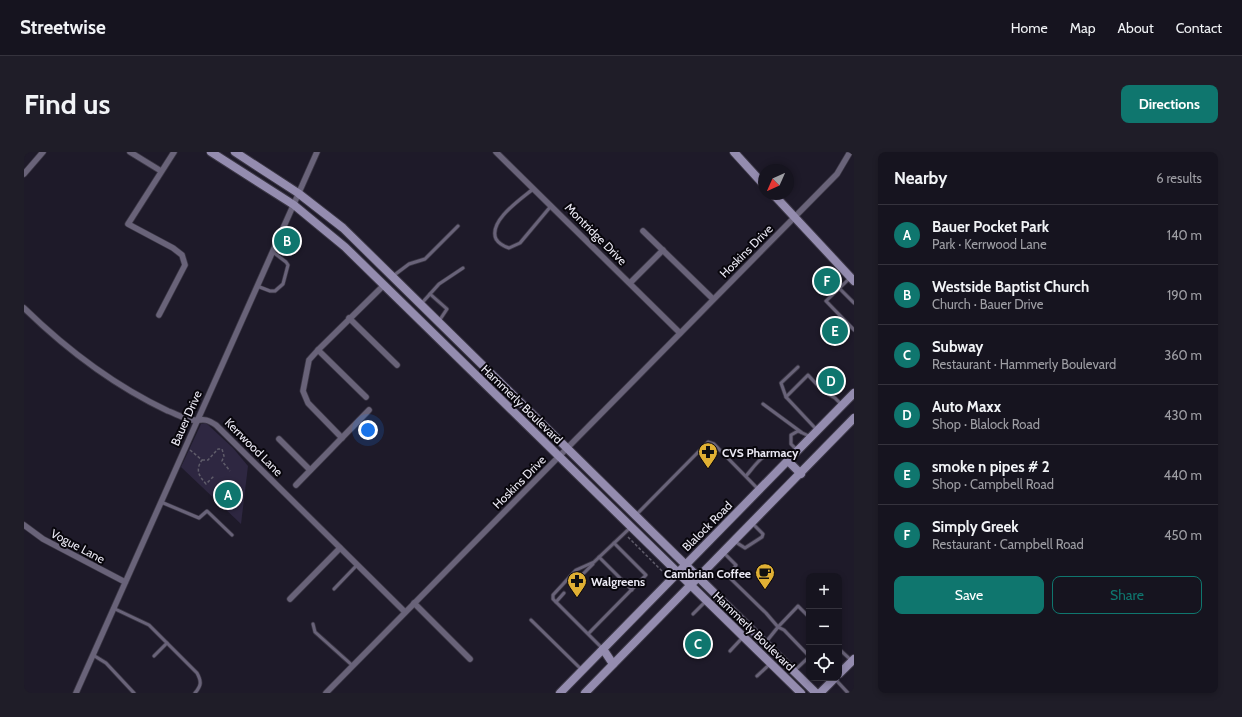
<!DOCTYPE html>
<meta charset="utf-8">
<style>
:root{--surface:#16141f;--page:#1f1d28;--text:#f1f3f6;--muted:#9e9ea4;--line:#35333d;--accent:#0f766e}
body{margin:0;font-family:Cabin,sans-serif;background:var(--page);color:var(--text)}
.controls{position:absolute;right:12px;bottom:12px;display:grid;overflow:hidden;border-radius:8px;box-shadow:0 2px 6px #0003}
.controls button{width:36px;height:36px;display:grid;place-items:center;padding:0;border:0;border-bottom:1px solid var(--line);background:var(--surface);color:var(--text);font:20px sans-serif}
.compass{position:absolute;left:734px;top:12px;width:36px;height:36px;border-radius:50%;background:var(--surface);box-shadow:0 2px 6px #0003;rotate:225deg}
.you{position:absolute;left:344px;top:278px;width:14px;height:14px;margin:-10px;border:3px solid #fff;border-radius:50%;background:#1a73e8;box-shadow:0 0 0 6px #1a73e833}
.badge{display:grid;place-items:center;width:26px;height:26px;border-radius:50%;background:var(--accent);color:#fff;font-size:13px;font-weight:700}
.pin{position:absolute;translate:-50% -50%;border:2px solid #fff;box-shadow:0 1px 4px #0006}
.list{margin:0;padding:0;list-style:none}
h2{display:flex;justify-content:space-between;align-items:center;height:52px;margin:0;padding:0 16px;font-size:17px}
h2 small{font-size:13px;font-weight:400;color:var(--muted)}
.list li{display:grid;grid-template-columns:26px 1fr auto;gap:12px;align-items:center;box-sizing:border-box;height:60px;padding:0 16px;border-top:1px solid var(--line)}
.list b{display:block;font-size:15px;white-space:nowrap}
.list p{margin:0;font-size:13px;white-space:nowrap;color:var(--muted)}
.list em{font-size:13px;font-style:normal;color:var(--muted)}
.actions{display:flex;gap:8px;padding:12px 16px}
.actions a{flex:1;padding:9px 0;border:1px solid var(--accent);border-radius:8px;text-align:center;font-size:14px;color:var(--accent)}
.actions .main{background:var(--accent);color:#fff}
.icon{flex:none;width:22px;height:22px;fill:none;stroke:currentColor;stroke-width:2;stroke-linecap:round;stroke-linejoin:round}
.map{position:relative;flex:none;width:830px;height:541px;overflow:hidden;border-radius:8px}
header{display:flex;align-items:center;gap:24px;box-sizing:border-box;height:56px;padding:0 20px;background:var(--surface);border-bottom:1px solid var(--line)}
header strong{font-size:19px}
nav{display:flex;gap:22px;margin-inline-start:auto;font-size:14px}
.intro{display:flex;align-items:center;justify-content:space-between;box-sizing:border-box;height:96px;padding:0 24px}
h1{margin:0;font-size:28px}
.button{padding:10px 18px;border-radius:8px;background:var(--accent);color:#fff;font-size:14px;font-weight:700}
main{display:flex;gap:24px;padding:0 24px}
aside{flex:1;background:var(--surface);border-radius:8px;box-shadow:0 2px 6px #0003}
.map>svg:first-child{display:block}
.green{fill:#2e2741}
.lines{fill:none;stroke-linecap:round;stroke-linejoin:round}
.lane-casing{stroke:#3b3745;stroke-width:4.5}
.street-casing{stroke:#3b3745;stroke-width:7}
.secondary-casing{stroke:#3b3745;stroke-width:10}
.path{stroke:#5f5c6a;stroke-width:1.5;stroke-dasharray:3 2;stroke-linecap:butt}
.lane{stroke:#696379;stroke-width:3}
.street{stroke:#696379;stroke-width:5.5}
.secondary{stroke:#948caf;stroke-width:8}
.labels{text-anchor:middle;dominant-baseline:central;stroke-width:4;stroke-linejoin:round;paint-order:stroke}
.street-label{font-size:12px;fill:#ebe9f4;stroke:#08060c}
.poi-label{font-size:12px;font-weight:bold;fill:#ebe9f4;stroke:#08060c;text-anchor:start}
</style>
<header>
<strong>Streetwise</strong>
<nav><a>Home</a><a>Map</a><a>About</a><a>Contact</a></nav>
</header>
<div class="intro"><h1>Find us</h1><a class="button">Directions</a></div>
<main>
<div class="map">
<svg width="830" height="541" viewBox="0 0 830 541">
<rect width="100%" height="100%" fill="#1e1a29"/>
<path class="green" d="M 182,271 L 209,296 L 224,314 L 217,372 L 157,315 L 177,272 Z"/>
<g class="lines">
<g class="lane-casing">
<g id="lane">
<path d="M 509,37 C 497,47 464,69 472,87 C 475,92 479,94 485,96 L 496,91 L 527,54"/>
<path d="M 369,124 L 385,112 L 401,107 L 434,74"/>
<path d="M 826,126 L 802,149 L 830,178"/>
<path d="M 233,134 L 246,139 L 251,139 L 259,132 L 264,113 L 262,110 L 249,100"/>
<path d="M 815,136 L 830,151"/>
<path d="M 406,142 L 423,157 L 415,169"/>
<path d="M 397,152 L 415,132 L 439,116"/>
<path d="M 774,215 L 757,231 L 762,245 L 792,277"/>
<path d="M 762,245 L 784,223 L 799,239 L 811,246 L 818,253"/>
<path d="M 739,252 L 777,280"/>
<path d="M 773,298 L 767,292 L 767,283 L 774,279 L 785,284"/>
<path d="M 722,324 C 735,309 744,291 764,309"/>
<path d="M 137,350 L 175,366 L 183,359 L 208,383"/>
<path d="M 612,363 L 684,290 L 690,292 L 734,337"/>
<path d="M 710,389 L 721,396 L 738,385 L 739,382 L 728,371"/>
<path d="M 699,400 L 712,413 L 707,421 L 707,427 L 742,461 L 754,475 L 774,454 L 785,465"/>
<path d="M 575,405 L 608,438"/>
<path d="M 547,434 L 569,412"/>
<path d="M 310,437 L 333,413"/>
<path d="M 532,450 L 540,441"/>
<path d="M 89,456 L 125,473 L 173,521 C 178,530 177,534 171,541"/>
<path d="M 669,462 L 682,449"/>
<path d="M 507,468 L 558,518"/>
<path d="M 289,472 L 291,480 L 329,514"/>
<path d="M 565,481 L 622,423 L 590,391"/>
<path d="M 742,490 L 754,475 L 760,478 L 785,504"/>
<path d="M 579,497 L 529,447 L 529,443 L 552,418 L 570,410 L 607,375"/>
<path d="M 815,497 L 827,508"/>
<path d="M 706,499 L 719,485"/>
<path d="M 69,503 L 82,511 L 110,541"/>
<path d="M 130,504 L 143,491"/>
<path d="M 770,519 L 785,505"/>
<path d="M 733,524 L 746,512"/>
<path d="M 812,528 L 824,541"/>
</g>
</g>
<g class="street-casing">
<g id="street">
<path d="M 106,0 L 137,19"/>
<path d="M 472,0 L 656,181"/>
<path d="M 0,22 L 19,0"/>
<path d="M 619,79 L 689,147"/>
<path d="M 606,131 L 639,98"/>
<path d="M 0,156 C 41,196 91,234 144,259 C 150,261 157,265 164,267 C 178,271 177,263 192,273 L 381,460"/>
<path d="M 135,163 L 161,113 L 158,103 L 149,96 L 104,72 L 150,0"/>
<path d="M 325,166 L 373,213"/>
<path d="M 294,198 L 342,245"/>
<path d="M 318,286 L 284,251 L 279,239 L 285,208 L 294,198 L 360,133"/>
<path d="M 255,287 L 286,318"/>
<path d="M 272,333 L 345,258"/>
<path d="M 0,373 L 19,387 L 101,430"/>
<path d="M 266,447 L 316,396"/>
<path d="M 390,451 L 446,507"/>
<path d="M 52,541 L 293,0"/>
<path d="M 302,541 L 813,22 L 826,0"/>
</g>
</g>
<g class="secondary-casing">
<g id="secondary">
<path d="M 187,0 L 270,53 L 321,95 L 777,541"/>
<path d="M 211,0 L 274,41 L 319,76 L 792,541"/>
<path d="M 710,0 L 740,33"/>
<path d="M 749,42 L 830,129"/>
<path d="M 764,309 L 777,322"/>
<path d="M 579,497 L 589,512"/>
<path d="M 815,522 L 830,507"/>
<path d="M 536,541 L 830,241"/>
<path d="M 561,541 L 830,266"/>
<path d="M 796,541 L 811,526"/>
</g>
</g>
<g class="path">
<path d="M 166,298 L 178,308 C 171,318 175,324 182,332 L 190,324"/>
<path d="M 178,308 L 184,308 L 194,297 L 198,297 L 200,304 L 198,309 L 206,319"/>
<path d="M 604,385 L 639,420 L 643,421"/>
</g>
<use href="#lane" class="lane"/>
<use href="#street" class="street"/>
<use href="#secondary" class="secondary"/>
</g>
<defs>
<g id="pharmacy-pin" transform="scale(1)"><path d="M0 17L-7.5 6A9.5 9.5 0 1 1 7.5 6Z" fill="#e0b034" stroke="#08060c"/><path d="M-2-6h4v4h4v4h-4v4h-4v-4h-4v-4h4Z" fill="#111"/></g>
<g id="cafe-pin" transform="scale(1)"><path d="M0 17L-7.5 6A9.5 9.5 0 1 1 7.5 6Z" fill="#e0b034" stroke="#08060c"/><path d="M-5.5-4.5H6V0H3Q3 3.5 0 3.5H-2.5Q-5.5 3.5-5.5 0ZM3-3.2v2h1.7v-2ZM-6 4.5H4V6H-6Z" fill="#111"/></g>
</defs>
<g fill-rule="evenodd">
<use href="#pharmacy-pin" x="684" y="300"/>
<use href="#cafe-pin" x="741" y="421"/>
<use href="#pharmacy-pin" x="553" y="429"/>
</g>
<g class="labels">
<g class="street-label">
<text transform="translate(572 82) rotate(45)">Montridge Drive</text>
<text transform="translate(722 99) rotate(-45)">Hoskins Drive</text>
<text transform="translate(498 252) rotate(44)">Hammerly Boulevard</text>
<text transform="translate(162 266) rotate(-66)">Bauer Drive</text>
<text transform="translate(230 295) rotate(45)">Kerrwood Lane</text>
<text transform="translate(495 330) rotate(-45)">Hoskins Drive</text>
<text transform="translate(683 374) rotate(-45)">Blalock Road</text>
<text transform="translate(54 394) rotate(28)">Vogue Lane</text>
<text transform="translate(730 479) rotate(44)">Hammerly Boulevard</text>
</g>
<g class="poi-label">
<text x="698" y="300">CVS Pharmacy</text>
<text x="727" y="421" text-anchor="end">Cambrian Coffee</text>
<text x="567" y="429">Walgreens</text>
</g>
</g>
</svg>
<div class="controls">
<button>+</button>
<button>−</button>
<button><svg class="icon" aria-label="locate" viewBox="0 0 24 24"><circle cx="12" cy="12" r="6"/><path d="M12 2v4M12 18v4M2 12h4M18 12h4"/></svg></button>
</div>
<svg class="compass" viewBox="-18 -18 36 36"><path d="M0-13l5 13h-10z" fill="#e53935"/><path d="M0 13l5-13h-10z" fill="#9e9ea4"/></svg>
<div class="you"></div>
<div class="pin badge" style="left:204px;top:343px">A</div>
<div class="pin badge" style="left:263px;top:89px">B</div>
<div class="pin badge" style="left:674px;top:492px">C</div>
<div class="pin badge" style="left:807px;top:229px">D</div>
<div class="pin badge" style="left:811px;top:179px">E</div>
<div class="pin badge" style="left:803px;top:129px">F</div>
</div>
<aside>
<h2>Nearby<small>6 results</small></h2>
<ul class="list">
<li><span class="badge">A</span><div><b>Bauer Pocket Park</b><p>Park · Kerrwood Lane</p></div><em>140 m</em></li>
<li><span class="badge">B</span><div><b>Westside Baptist Church</b><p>Church · Bauer Drive</p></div><em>190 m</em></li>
<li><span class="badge">C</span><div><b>Subway</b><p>Restaurant · Hammerly Boulevard</p></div><em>360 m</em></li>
<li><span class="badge">D</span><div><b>Auto Maxx</b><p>Shop · Blalock Road</p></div><em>430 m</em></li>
<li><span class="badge">E</span><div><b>smoke n pipes # 2</b><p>Shop · Campbell Road</p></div><em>440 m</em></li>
<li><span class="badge">F</span><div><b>Simply Greek</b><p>Restaurant · Campbell Road</p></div><em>450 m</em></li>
</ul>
<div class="actions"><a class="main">Save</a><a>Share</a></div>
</aside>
</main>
